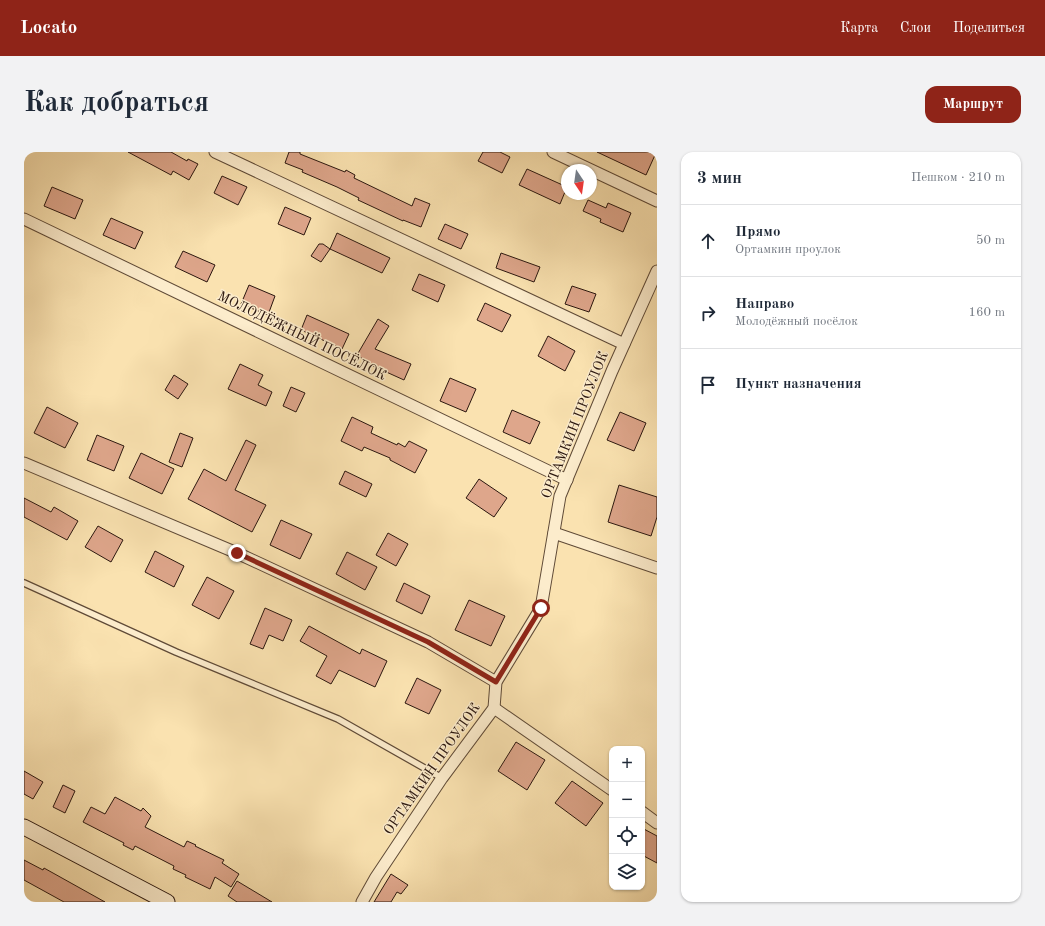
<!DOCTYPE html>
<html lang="ru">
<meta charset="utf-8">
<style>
:root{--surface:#fff;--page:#f2f2f3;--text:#1f2937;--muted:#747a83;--line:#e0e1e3;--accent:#8f2418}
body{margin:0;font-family:"Old Standard TT",serif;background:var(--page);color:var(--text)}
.controls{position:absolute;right:12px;bottom:12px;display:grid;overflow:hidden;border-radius:8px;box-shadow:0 1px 3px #0004}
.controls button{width:36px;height:36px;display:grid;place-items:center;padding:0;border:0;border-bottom:1px solid var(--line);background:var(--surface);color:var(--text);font:20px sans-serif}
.compass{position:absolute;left:537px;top:12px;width:36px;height:36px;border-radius:50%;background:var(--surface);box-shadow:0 1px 3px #0004;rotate:167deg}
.stop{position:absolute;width:12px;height:12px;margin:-9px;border:3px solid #8f2418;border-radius:50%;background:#fff}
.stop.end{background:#8f2418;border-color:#fff;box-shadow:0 1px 4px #0008}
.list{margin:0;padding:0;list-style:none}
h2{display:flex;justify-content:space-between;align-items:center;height:52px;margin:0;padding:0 16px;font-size:17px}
h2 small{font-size:13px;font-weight:400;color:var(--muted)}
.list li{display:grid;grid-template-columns:26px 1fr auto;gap:12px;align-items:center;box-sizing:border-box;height:72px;padding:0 16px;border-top:1px solid var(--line)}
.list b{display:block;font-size:15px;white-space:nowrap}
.list p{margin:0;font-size:13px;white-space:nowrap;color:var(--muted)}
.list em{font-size:13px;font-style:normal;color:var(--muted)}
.icon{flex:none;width:22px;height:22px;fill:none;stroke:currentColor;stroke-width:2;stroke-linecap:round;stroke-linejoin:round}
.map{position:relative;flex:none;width:633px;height:750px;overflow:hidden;border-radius:12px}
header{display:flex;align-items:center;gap:24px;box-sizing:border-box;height:56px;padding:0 20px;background:var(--accent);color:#fff}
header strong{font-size:19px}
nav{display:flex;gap:22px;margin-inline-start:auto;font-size:14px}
.intro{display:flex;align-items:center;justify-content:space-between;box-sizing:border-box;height:96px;padding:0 24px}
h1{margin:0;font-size:28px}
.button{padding:10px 18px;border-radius:12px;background:var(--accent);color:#fff;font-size:14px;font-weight:700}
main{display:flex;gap:24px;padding:0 24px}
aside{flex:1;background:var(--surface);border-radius:12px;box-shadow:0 1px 3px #0004}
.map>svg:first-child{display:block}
.building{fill:#dea68b;stroke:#2b170f}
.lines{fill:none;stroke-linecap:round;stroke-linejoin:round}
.lane-casing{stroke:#5f4a37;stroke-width:8}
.street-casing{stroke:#5f4a37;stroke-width:13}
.secondary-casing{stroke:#2b170f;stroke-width:17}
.lane{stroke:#fceccc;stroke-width:5.5}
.street{stroke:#fceccc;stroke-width:11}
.secondary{stroke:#fceccc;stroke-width:15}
.route{stroke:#8f2418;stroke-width:5}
.labels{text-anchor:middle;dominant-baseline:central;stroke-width:3;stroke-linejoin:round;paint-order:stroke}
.street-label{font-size:14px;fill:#2b170f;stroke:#fceccc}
</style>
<header>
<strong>Locato</strong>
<nav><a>Карта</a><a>Слои</a><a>Поделиться</a></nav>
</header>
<div class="intro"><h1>Как добраться</h1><a class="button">Маршрут</a></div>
<main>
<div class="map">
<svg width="633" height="750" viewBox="0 0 633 750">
<rect width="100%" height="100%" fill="#fae2b0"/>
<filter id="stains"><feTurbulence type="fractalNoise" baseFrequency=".005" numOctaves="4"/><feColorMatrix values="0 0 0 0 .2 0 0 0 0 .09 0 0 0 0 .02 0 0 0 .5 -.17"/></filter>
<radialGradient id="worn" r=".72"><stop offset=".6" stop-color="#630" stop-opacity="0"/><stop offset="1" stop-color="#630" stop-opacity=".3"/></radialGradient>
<g class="building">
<path d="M 104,0 L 147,0 L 163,9 L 164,7 L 174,12 L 165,28 L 149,19 L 147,23 Z"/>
<path d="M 265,0 L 276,0 L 276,2 L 321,20 L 322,18 L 331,23 L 330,26 L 388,54 L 391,46 L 406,52 L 397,75 L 379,68 L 379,69 L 334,48 L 335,46 L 313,35 L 278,20 L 279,18 L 261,11 Z"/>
<path d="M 459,0 L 476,0 L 486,5 L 478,21 L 454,9 Z"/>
<path d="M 573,0 L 625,0 L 631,3 L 622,23 Z"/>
<path d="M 503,17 L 543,35 L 536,52 L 495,33 Z"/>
<path d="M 198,24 L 223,35 L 214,53 L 190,41 Z"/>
<path d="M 28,35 L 59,48 L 51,67 L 20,54 Z"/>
<path d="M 564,48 L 582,56 L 584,51 L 607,61 L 599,80 L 576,70 L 577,67 L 559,59 Z"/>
<path d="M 261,55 L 287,66 L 280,83 L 254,72 Z"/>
<path d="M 87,66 L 119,80 L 111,97 L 79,83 Z"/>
<path d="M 421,72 L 444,82 L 437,97 L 414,87 Z"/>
<path d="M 313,81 L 366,106 L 358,121 L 306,97 Z"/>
<path d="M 295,92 L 299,92 L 306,97 L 297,110 L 287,104 Z"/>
<path d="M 159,99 L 191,113 L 183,130 L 151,115 Z"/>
<path d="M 477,101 L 516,115 L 510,130 L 472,116 Z"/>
<path d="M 395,122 L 421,133 L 414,150 L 388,138 Z"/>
<path d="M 225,133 L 251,144 L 244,163 L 217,152 Z"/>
<path d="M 548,134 L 572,142 L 565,160 L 541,152 Z"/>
<path d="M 461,151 L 487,163 L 478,180 L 453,168 Z"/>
<path d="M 283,163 L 325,182 L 318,197 L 277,178 Z"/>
<path d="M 354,167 L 365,174 L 351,197 L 387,212 L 380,228 L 349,214 L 333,203 Z"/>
<path d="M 524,184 L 551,199 L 541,219 L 514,204 Z"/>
<path d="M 216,212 L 239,223 L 234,233 L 248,240 L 242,254 L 204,237 Z"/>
<path d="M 150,223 L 164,232 L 154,247 L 141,238 Z"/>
<path d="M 426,226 L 452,237 L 442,260 L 416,249 Z"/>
<path d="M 267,235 L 281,241 L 272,260 L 259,254 Z"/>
<path d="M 23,255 L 54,271 L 41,296 L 10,281 Z"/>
<path d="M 488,258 L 516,270 L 506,292 L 479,280 Z"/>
<path d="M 596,260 L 622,271 L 610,299 L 583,288 Z"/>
<path d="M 328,265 L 349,275 L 347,281 L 373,293 L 374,291 L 381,295 L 385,289 L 403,298 L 391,321 L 366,308 L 366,306 L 340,295 L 338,299 L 317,289 Z"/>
<path d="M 156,281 L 169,286 L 158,315 L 145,310 Z"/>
<path d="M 73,283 L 100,294 L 90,319 L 63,308 Z"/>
<path d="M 222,288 L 232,293 L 211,338 L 242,353 L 228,380 L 164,347 L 180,317 L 202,329 Z"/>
<path d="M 117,301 L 150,317 L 138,342 L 105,326 Z"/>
<path d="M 321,319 L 348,332 L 342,345 L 315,332 Z"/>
<path d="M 455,327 L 483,346 L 470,365 L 442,346 Z"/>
<path d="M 595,333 L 633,345 L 633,365 L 627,384 L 584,370 Z"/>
<path d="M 0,346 L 27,360 L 30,355 L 54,369 L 43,388 L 0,365 Z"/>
<path d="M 257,368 L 288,382 L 276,407 L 246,393 Z"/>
<path d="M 74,374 L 99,388 L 87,410 L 61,395 Z"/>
<path d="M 364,381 L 384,392 L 372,414 L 352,403 Z"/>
<path d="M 131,399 L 160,414 L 150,435 L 121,420 Z"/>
<path d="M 323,400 L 353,415 L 341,438 L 312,422 Z"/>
<path d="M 183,425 L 210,439 L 195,467 L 168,453 Z"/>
<path d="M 380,431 L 406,444 L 398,462 L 372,449 Z"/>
<path d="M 445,448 L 481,464 L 467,494 L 431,478 Z"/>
<path d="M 241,456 L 268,468 L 259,489 L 245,483 L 239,497 L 226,492 Z"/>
<path d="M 285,474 L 336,502 L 338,497 L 363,509 L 351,535 L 315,518 L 307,532 L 292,524 L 303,504 L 276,489 Z"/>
<path d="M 393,526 L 417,538 L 405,562 L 381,551 Z"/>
<path d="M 492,590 L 521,608 L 503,638 L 474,619 Z"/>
<path d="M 0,619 L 19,630 L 9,647 L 0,642 Z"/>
<path d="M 548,629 L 579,651 L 562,674 L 531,651 Z"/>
<path d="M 39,633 L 51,639 L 41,661 L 29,655 Z"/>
<path d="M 91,645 L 117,659 L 119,656 L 127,664 L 121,675 L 160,695 L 163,689 L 172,693 L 171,694 L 200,708 L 198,711 L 215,722 L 207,735 L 191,725 L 186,737 L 161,725 L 162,723 L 149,717 L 150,714 L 111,694 L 109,698 L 99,693 L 100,691 L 59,670 L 67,655 L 81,662 Z"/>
<path d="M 618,676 L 633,684 L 633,711 L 618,703 Z"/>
<path d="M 0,708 L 19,718 L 20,716 L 81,750 L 40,750 L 0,728 Z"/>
<path d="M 367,722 L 384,733 L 377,742 L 373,740 L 367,750 L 350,750 Z"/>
<path d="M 213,729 L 248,750 L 213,750 L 204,744 Z"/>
</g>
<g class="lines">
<g class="lane-casing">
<path id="lane" d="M 0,431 L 152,500 L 314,567 L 418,626"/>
</g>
<g class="street-casing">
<g id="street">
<path d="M 191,0 L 600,192"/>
<path d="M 529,0 L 633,49"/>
<path d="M 0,67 L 543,328"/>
<path d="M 0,311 L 213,401 L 404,490 L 472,530"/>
<path d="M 530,381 L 633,416"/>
<path d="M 470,556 L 588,638"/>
<path d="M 618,660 L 633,671"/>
<path d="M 338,750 L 352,725 L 418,626 L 470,556 L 472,530 L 517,456 L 536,344 L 588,219 L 633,119"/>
</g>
</g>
<g class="secondary-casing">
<path id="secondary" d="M 0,675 L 143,750"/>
</g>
<use href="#lane" class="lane"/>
<use href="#street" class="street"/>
<use href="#secondary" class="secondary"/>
</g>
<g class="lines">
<path class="route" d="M 213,401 L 404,490 L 472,530 L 517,456"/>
</g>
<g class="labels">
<g class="street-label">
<text transform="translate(278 184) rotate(26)">МОЛОДЁЖНЫЙ ПОСЁЛОК</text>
<text transform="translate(551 273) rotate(-68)">ОРТАМКИН ПРОУЛОК</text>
<text transform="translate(408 617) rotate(-55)">ОРТАМКИН ПРОУЛОК</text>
</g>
</g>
<rect width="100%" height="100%" filter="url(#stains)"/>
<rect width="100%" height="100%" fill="url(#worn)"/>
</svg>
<div class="controls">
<button>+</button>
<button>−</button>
<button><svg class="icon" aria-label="locate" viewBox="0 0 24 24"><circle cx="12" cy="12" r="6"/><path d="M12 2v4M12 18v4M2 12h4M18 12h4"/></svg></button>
<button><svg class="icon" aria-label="layers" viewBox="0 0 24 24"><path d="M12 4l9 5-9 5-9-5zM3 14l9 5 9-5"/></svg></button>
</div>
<svg class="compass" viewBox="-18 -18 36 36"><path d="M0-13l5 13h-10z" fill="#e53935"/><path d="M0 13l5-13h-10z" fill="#747a83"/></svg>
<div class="stop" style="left:517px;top:456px"></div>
<div class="stop end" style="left:213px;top:401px"></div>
</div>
<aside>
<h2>3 мин<small>Пешком · 210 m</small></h2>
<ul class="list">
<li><svg class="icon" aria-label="ahead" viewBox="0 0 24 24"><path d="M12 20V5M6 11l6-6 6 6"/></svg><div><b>Прямо</b><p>Ортамкин проулок</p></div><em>50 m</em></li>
<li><svg class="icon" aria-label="right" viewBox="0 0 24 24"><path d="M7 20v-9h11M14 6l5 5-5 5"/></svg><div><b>Направо</b><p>Молодёжный посёлок</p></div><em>160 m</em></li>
<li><svg class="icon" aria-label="arrive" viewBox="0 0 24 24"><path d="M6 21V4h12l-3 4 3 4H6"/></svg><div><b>Пункт назначения</b></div></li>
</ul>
</aside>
</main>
